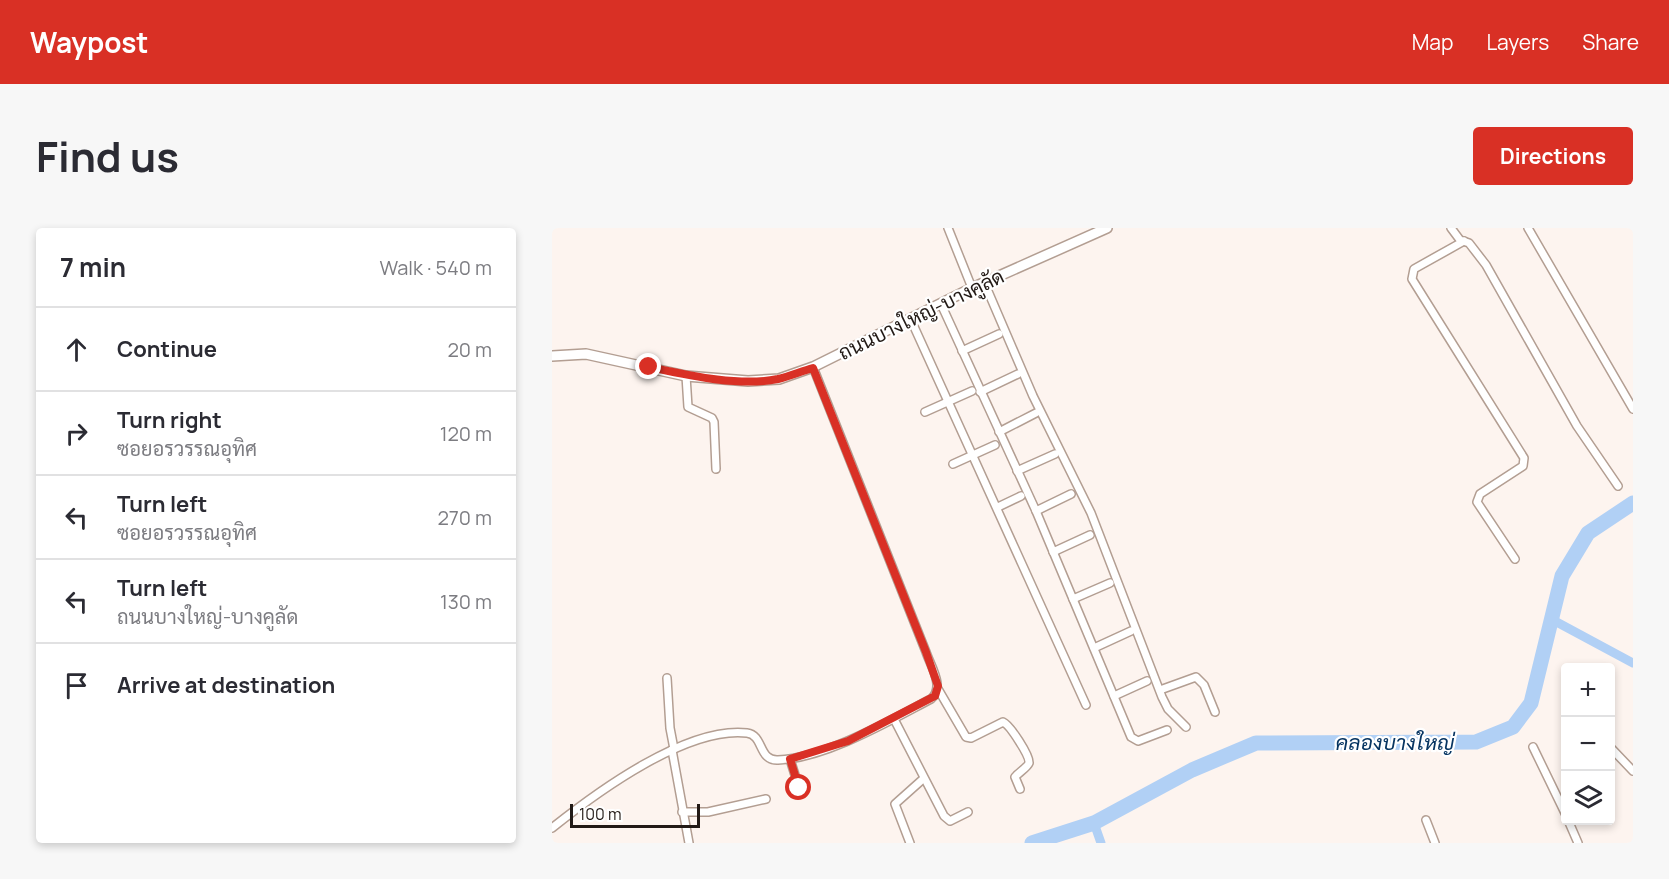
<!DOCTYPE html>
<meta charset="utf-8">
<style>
:root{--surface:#fff;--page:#f7f7f7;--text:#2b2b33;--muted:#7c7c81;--line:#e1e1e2;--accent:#d93025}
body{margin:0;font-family:Manrope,Sarabun,sans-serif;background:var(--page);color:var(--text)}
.controls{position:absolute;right:18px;bottom:18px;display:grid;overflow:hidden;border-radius:6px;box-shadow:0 3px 9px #0003}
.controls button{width:54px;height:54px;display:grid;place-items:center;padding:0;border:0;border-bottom:2px solid var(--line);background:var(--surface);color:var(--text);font:30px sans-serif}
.scale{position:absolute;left:18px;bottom:15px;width:130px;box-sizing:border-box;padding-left:6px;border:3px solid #221a16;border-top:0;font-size:16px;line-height:21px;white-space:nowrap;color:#221a16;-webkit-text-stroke:4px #fff;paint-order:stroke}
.stop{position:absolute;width:18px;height:18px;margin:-14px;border:4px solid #d93025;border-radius:50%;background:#fff}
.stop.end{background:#d93025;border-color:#fff;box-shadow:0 2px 6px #0008}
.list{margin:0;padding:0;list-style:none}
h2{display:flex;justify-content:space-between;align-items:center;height:78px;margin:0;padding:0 24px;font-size:26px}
h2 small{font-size:20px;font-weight:400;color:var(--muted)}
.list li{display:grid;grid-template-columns:39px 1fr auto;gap:18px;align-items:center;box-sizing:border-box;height:84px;padding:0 24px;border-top:2px solid var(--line)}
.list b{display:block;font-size:22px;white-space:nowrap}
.list p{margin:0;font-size:20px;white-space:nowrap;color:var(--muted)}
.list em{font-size:20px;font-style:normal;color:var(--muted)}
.icon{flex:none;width:33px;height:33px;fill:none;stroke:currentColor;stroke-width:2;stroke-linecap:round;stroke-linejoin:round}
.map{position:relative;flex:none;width:1081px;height:615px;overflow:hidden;border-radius:6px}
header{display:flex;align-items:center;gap:36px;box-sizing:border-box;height:84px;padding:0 30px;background:var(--accent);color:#fff}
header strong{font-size:28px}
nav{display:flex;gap:33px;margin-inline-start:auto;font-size:21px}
.intro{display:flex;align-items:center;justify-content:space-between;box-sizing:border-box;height:144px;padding:0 36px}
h1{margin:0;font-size:42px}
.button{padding:15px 27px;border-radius:6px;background:var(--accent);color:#fff;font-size:21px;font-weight:700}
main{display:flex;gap:36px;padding:0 36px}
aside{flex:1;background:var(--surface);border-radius:6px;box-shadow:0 3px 9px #0003}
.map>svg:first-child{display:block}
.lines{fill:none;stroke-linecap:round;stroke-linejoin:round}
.canal{stroke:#b1d0f5;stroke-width:9}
.river{stroke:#b1d0f5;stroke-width:15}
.street-casing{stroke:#b39e92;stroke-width:10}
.secondary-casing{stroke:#b39e92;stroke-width:12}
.street{stroke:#fff;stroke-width:7}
.secondary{stroke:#fff;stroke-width:9}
.route{stroke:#d93025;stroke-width:8}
.labels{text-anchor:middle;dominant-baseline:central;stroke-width:4.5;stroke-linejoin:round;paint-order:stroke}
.street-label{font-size:20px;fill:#221a16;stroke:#fff}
.water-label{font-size:21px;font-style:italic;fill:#073562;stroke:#fff}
</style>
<header>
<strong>Waypost</strong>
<nav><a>Map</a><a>Layers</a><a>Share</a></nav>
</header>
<div class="intro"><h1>Find us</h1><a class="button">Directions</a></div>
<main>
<aside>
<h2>7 min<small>Walk · 540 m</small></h2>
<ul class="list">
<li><svg class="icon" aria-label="ahead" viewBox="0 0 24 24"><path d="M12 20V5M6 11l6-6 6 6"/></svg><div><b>Continue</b></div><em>20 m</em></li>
<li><svg class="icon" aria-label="right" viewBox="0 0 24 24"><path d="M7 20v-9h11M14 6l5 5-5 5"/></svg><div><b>Turn right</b><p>ซอยอรวรรณอุทิศ</p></div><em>120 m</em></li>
<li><svg class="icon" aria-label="left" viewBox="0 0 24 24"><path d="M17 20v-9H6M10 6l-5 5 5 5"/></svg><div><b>Turn left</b><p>ซอยอรวรรณอุทิศ</p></div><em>270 m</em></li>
<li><svg class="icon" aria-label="left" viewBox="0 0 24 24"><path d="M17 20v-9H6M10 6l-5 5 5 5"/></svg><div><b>Turn left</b><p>ถนนบางใหญ่-บางคูลัด</p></div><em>130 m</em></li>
<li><svg class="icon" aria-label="arrive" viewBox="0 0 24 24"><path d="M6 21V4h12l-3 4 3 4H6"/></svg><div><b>Arrive at destination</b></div></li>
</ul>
</aside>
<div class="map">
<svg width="1081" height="615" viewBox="0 0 1081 615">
<rect width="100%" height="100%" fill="#fdf4ef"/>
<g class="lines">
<g class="canal">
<path d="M 999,391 L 1081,435"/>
<path d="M 542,595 L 549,615"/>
</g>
<path class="river" d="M 480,615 L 542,595 L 640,542 L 704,515 L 924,514 L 961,499 L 979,475 L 1010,348 L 1036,305 L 1081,275"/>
<g class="street-casing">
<g id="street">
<path d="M 396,0 L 420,60"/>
<path d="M 899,0 L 908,12 L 917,15 L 934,37 L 1025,198 L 1066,258"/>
<path d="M 976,0 L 1081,181"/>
<path d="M 912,13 L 862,41 L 860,51 L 972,230 L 971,238 L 928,266 L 925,274 L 963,331"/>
<path d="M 432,54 L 481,168 L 539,285 L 610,469 L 616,481 L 634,499"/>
<path d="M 389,76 L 484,283 L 579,509 L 586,513 L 615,502"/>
<path d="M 359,92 L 534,477"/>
<path d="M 410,123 L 447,106"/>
<path d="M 134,148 L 136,179 L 160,190 L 162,194 L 164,241"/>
<path d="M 428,164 L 466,146"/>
<path d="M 373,184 L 420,163"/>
<path d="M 447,204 L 484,185"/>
<path d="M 401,236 L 443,217"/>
<path d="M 465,243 L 503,226"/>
<path d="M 446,279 L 469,268"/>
<path d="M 484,283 L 519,266"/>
<path d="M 501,324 L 538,307"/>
<path d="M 521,371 L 558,355"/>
<path d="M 542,420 L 579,403"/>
<path d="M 115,450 L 118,500 L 122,521"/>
<path d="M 386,461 L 414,509 L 419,510 L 451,494 C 458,497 478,528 477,535 C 475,540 467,544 463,549 L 468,561"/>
<path d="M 608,462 L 644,449 L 652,457 L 663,484"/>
<path d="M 562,468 L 595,453"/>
<path d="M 342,491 L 392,588 L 398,593 L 416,584"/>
<path d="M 981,519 L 1014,587"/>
<path d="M 1058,519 L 1081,543"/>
<path d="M 120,522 L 137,615"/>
<path d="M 238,531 L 247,560"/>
<path d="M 130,584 L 156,584 L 214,571"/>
<path d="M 874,592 L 883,615"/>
<path d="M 1016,592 L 1026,615"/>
<path d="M 0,600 C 45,564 135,498 195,505 C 212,507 206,533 226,532 C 274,530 337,493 379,471 C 393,459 379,439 374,424 L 261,139"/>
<path d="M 358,615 L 343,576 L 371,551"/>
</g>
</g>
<g class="secondary-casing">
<path id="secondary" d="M 0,128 L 34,126 L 134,148 L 196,153 L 227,151 L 261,139 L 420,60 L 555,0"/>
</g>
<use href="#street" class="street"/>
<use href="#secondary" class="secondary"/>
</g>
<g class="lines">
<path class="route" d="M 97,139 C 135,147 187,159 226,151 C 238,148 250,143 261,140 L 374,424 L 386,458 L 383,468 L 296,513 L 238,531 L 247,560"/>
</g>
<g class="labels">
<g class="street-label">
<text transform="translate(369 86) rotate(-26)">ถนนบางใหญ่-บางคูลัด</text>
</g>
<g class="water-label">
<text x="843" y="514">คลองบางใหญ่</text>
</g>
</g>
</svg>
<div class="controls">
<button>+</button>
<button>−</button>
<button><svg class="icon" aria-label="layers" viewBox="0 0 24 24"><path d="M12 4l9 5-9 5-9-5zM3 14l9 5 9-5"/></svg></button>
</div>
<div class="scale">100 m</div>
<div class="stop" style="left:247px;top:560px"></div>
<div class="stop end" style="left:97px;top:139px"></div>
</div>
</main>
